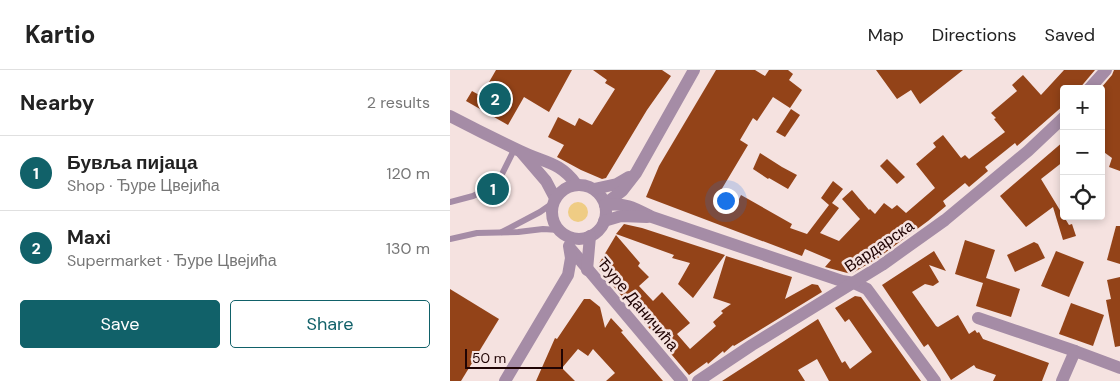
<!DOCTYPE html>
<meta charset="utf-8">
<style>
:root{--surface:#fff;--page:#f6f6f6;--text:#222;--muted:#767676;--line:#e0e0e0;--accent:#116169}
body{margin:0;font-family:"DM Sans",sans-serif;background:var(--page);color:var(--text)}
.controls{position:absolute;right:15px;top:15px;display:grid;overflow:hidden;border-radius:5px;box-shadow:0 2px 8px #0003}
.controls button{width:45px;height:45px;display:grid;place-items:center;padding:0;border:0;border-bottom:1px solid var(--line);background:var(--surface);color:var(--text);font:25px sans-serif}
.scale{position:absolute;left:15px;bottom:12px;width:98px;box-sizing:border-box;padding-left:5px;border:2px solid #200404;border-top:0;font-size:14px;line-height:18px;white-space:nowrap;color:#200404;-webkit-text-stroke:4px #f5e2e0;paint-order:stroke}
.you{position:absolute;left:275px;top:130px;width:18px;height:18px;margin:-12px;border:4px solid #fff;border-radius:50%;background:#1a73e8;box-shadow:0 0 0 8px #1a73e833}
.badge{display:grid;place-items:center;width:32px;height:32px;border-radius:50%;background:var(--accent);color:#fff;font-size:16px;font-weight:700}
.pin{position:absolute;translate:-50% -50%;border:2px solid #fff;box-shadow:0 1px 5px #0006}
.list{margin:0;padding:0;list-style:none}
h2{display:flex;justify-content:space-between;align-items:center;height:65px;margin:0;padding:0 20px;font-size:21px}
h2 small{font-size:16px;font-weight:400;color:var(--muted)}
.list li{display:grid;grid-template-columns:32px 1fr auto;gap:15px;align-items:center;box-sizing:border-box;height:75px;padding:0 20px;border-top:1px solid var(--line)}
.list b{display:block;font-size:19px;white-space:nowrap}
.list p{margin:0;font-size:16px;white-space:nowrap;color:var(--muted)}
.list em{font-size:16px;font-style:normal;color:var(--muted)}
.actions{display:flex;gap:10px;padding:15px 20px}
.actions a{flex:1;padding:11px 0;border:1px solid var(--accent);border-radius:5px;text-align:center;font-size:18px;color:var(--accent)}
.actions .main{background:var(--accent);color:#fff}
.icon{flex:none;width:28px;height:28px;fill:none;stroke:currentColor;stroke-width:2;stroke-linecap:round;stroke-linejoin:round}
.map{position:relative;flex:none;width:670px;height:311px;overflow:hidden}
header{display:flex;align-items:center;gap:30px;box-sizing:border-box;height:70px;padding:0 25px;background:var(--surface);border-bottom:1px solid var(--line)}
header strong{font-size:24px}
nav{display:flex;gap:28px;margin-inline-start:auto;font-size:18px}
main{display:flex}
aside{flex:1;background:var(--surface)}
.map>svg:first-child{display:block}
.green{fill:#efcc84}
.building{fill:#934318}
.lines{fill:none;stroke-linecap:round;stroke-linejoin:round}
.lane{stroke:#a58ca6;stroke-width:6}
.street{stroke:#a58ca6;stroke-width:12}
.labels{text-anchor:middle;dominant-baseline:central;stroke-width:5;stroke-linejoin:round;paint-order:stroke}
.street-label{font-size:16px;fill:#200404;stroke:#f5e2e0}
</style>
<header>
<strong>Kartio</strong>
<nav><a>Map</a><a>Directions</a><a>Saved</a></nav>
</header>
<main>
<aside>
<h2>Nearby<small>2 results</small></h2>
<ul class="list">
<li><span class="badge">1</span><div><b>Бувља пијаца</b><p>Shop · Ђуре Цвејића</p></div><em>120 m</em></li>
<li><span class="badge">2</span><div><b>Maxi</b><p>Supermarket · Ђуре Цвејића</p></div><em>130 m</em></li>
</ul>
<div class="actions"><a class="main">Save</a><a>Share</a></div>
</aside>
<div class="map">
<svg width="670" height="311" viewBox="0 0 670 311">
<rect width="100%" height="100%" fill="#f5e2e0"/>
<circle class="green" cx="128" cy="142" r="10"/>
<g class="building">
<path d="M 46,0 L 122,0 L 99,42 L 74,27 L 58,55 L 16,31 L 22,21 L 31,26 Z"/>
<path d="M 143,0 L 212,0 L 221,6 L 197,40 L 156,108 L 152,109 L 131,100 L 107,87 L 114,75 L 98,67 L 108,47 L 125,56 L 129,48 L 142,55 L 165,19 L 155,13 L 157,10 Z"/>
<path d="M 266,0 L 305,0 L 315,6 L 319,0 L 338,0 L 343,4 L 339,10 L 352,20 L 340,38 L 323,27 L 307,51 L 303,48 L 290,70 L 298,75 L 264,132 L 283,141 L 291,125 L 342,154 L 340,158 L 357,164 L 379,135 L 371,128 L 383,111 L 393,119 L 382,133 L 389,138 L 370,163 L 389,171 L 410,149 L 392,129 L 402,120 L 419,140 L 420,139 L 425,144 L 434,133 L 442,139 L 447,135 L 456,143 L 485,118 L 466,94 L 486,77 L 483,73 L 493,65 L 511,88 L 515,85 L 519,89 L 555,62 L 544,49 L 546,48 L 541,43 L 567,21 L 562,15 L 573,5 L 591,25 L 614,0 L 645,0 L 629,19 L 614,19 L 614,35 L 567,76 L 565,73 L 535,97 L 538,101 L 519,117 L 515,113 L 493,131 L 496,136 L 478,151 L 428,188 L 401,204 L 375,197 L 381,190 L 355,179 L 352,186 L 196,127 L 209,96 Z"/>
<path d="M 426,0 L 513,0 L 470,34 L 461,20 L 447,29 Z"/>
<path d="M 664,0 L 670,0 L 670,101 L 659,97 L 662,88 L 651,80 L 651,18 L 662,5 Z"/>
<path d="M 341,39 L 350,45 L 335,67 L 326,62 Z"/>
<path d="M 614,71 L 614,91 L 591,109 L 619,155 L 622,154 L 626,166 L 613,170 L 603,137 L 576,157 L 550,126 Z"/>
<path d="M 310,83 L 332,97 L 347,105 L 338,119 L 319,108 L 318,109 L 303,99 Z"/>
<path d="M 437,89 L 455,107 L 447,114 L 430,96 Z"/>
<path d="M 174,154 L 192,158 L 275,185 L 243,228 L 228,214 L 240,193 L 222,188 L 224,185 L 166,164 Z"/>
<path d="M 666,156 L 670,156 L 670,194 L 657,190 Z"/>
<path d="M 166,165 L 190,193 L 188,196 L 199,207 L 189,216 L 203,231 L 212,222 L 240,253 L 227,264 L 240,279 L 266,256 L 263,252 L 273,243 L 271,241 L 281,234 L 263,228 L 276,186 L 342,207 L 335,229 L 362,214 L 368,215 L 372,222 L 284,276 L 283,275 L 274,283 L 273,281 L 258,294 L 257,292 L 239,305 L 147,197 Z"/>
<path d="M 515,170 L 545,180 L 536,208 L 570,219 L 561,247 L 526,236 L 533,213 L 505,204 Z"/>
<path d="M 584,172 L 588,174 L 595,188 L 565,202 L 557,185 Z"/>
<path d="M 484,181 L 496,201 L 479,195 L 489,212 L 483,216 L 475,214 L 462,222 L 486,256 L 488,257 L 508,245 L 519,264 L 525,260 L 527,263 L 529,262 L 533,269 L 599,293 L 592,311 L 543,311 L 546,305 L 526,298 L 524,295 L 501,310 L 478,274 L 474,277 L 432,215 Z"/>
<path d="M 606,181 L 634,192 L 619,227 L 591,216 Z"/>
<path d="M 670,207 L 670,276 L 665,277 L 656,230 L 661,229 L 657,210 Z"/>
<path d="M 0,219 L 49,249 L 11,311 L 0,311 Z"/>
<path d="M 405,226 L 411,227 L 471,311 L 379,311 L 367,289 L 348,300 L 355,311 L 272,311 L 368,249 L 392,293 L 395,291 L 400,299 L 422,282 L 399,249 L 395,252 L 385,238 Z"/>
<path d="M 134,229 L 140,229 L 150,237 L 155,258 L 161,248 L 173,261 L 171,262 L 213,311 L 156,311 L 165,303 L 143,279 L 138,286 L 128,279 L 112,298 L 125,311 L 86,311 L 105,268 L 107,269 Z"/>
<path d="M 621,233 L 654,245 L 643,276 L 609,264 Z"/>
</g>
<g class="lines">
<g class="lane">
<path d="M 0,132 L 23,126 L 47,114 L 65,78"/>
<path d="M 52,162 L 90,142 L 103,133"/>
<path d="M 0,169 L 27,163 L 68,162 L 93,159 L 109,160"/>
</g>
<g class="street">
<path d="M 639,19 L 656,0"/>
<path d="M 0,46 C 23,58 47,70 70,81 C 94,93 109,91 126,114"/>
<path d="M 72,83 L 96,111 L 105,128"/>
<circle cx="129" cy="142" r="27"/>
<path d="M 144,119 L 167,114 L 179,107"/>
<path d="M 155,134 L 172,121 L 186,103 L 244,0"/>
<path d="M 155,135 C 177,133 183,137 202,147 L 392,211 L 404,213 L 417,219 L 485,311"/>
<path d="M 154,151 L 171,146 L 197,147"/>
<path d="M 120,178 L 232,311"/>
<path d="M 137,200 L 140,166"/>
<path d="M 528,248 L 625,281"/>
<path d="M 55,311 L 118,205 L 121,188 L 119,176"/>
<path d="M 248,311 L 302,275 L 432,195 L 495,150 L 578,81 L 614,47"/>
<path d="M 612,311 L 625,281 L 670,298"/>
</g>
</g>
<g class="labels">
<g class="street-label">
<text transform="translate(429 176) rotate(-34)">Вардарска</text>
<text transform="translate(188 234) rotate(50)">Ђуре Даничића</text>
</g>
</g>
</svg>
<div class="controls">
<button>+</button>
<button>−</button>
<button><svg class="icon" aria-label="locate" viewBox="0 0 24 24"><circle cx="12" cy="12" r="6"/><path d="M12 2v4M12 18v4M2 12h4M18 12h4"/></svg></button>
</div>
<div class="scale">50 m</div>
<div class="you"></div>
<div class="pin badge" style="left:43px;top:119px">1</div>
<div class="pin badge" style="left:45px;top:29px">2</div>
</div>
</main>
